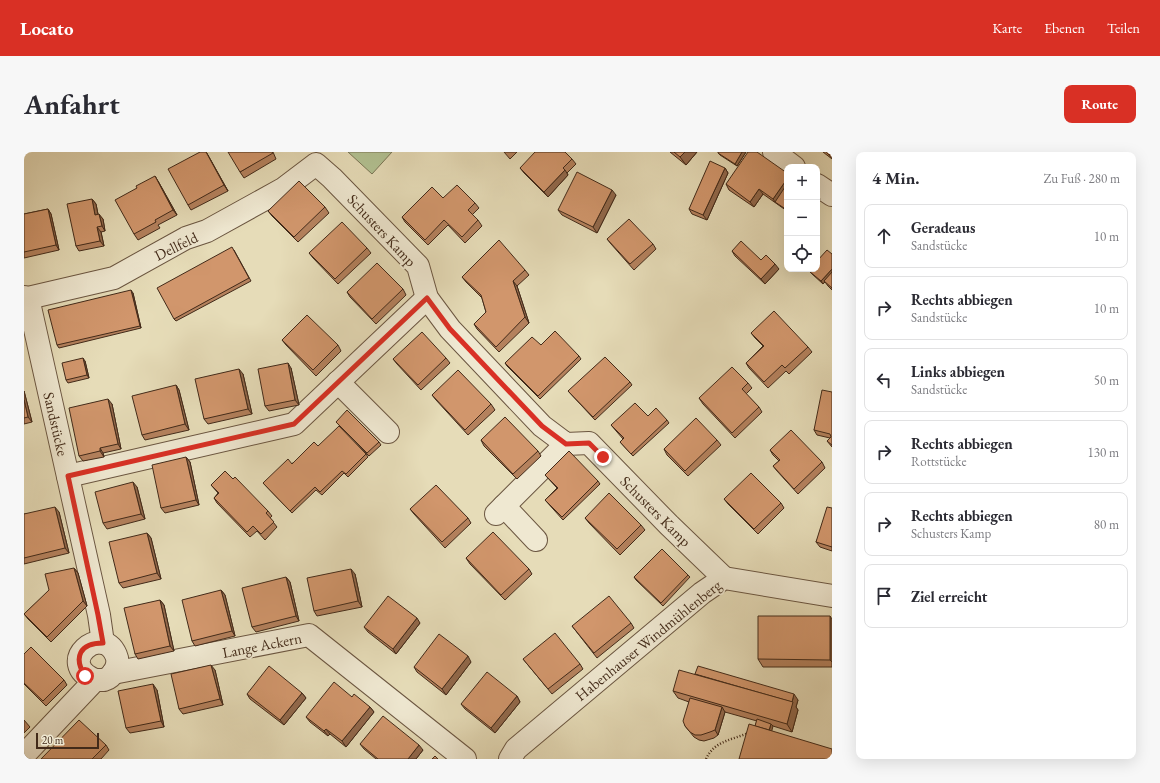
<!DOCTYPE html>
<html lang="de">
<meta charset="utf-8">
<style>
:root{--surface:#fff;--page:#f7f7f7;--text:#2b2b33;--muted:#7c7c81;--line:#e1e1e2;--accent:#d93025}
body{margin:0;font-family:"EB Garamond",serif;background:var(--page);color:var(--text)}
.controls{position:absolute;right:12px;top:12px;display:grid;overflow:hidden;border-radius:8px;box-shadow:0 4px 16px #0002}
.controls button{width:36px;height:36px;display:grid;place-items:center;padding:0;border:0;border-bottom:1px solid var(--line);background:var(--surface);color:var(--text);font:20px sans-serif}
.scale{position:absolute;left:12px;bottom:10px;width:63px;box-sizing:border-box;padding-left:4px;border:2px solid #422a19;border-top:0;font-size:11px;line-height:14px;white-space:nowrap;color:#422a19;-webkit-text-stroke:3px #efe8d1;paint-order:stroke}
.stop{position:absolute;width:12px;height:12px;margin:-9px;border:3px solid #d93025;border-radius:50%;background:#fff}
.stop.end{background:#d93025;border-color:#fff;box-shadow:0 1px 4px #0008}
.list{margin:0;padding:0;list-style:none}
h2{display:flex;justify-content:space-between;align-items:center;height:52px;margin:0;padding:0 16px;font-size:17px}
h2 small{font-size:13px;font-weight:400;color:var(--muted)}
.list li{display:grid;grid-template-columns:26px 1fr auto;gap:12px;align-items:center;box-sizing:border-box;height:64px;margin:0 8px 8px;padding:0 8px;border:1px solid var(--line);border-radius:8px}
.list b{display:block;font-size:15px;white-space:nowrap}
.list p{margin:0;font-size:13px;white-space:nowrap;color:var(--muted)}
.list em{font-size:13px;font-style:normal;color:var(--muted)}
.icon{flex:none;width:22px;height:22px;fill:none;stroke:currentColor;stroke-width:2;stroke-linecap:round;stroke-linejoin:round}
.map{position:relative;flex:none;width:808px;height:607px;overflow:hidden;border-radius:8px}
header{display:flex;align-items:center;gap:24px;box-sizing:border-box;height:56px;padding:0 20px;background:var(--accent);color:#fff}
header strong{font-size:19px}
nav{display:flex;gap:22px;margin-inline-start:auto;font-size:14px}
.intro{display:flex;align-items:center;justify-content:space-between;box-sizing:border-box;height:96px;padding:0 24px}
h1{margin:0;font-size:28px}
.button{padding:10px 18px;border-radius:8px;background:var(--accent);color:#fff;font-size:14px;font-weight:700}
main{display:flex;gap:24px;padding:0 24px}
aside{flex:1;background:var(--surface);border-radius:8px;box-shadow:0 4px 16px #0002}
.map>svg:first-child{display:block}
.green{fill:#b2c192;stroke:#7a7656}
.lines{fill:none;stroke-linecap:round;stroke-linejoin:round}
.minor-casing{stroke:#6b5641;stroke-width:24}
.path{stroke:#422a19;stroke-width:2.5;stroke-dasharray:1 2;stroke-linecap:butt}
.minor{stroke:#efe8d1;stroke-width:22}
.wall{fill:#b4815d;stroke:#422a19}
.shaded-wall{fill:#92694c;stroke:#422a19}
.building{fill:#d1966c;stroke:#422a19}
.route{stroke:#d93025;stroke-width:5}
.labels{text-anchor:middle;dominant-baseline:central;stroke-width:3.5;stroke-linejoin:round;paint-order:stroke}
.street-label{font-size:15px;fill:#422a19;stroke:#efe8d1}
</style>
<header>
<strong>Locato</strong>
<nav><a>Karte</a><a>Ebenen</a><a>Teilen</a></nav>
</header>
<div class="intro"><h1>Anfahrt</h1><a class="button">Route</a></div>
<main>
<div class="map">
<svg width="808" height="607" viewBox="0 0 808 607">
<rect width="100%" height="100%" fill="#e6dcb8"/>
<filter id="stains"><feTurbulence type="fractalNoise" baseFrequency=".005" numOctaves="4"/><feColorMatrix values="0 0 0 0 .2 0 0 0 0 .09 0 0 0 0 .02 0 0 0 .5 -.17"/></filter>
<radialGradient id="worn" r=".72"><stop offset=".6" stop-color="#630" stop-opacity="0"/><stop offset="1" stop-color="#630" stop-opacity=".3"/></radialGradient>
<path class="green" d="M 324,0 L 368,0 L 348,22 Z"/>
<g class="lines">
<g class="minor-casing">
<g id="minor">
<path d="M 750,0 L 770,15"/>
<path d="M 793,33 L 808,43"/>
<path d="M 0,145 L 4,146 L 90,126 L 162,86 L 183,79 L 259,37 L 292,12 L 308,26 L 394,114 L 403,146 L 426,177 L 518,274 L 542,292 L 565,291 L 645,373 L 700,426"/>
<path d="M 4,146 L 49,347 L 75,463 L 79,491"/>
<path d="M 314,230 L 364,280"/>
<path d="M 44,324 L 270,272 L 403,146"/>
<path d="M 480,354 L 512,388"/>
<path d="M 472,362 L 542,292"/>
<path d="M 89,521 L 285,483 L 441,607"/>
<path d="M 0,603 L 71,528 C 74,528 77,528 80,528 C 90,525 96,512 92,503 C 78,470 30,511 71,528"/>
<path d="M 486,607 L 492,597 L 678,441 L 700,426 L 808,444"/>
</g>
</g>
<path class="path" d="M 682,607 C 690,589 708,588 724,581"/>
<use href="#minor" class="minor"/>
</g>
<g class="wall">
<path d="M 176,0 L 182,0 L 204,39 L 167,58 L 164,53 Z"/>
<path d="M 249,0 L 252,7 L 220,26 L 216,20 Z"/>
<path d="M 480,0 L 493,0 L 486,7 Z"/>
<path d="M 646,0 L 673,0 L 662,13 Z"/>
<path d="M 722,0 L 713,14 L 696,3 L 694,1 Z"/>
<path d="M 799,0 L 808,0 L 808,7 Z"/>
<path d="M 548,7 L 552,12 L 543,21 L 544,23 L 524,45 L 500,21 L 496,16 Z"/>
<path d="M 701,16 L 704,21 L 683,68 L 668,62 L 665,57 Z"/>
<path d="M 763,21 L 763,59 L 739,42 L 730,55 L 705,38 L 702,32 Z"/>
<path d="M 134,29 L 153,63 L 134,73 L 136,76 L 114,88 L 110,82 Z"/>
<path d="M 592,43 L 573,81 L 538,63 L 534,58 Z"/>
<path d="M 419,46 L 451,51 L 455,56 L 448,63 L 454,68 L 458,74 L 441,91 L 424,73 L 404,93 L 381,70 L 378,65 Z"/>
<path d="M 68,47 L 72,52 L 74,62 L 79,67 L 81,79 L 77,80 L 80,94 L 55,99 L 52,94 Z"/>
<path d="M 301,55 L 305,61 L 274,90 L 248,64 L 244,59 Z"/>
<path d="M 24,57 L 27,62 L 35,98 L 0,106 L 0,62 Z"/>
<path d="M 583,87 L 629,92 L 632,97 L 610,118 L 587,92 Z"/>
<path d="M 343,96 L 347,101 L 314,132 L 289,106 L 285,101 Z"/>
<path d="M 210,98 L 227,129 L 152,169 L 150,167 Z"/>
<path d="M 708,99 L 737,108 L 755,117 L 741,132 L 711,104 Z"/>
<path d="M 808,102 L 808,138 L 804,134 L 801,130 L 799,132 L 787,121 L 785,119 Z"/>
<path d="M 501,118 L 505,123 L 493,134 L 505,171 L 475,200 L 453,177 L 450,172 L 462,160 L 458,146 L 442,130 L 438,125 Z"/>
<path d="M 379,137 L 382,143 L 352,172 L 326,145 L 323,140 Z"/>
<path d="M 109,141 L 117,176 L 35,196 L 33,193 Z"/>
<path d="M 727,181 L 784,195 L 788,200 L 765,222 L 762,219 L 744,236 L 725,216 L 722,211 L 739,194 L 731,186 Z"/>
<path d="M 258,188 L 314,193 L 317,199 L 292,224 L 262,193 Z"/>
<path d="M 517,193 L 555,204 L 557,207 L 516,247 L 483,214 L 481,211 Z"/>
<path d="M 422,206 L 426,211 L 397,238 L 373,212 L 369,207 Z"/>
<path d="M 61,209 L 65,226 L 44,231 L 42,228 Z"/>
<path d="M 267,216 L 275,253 L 245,259 L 241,254 Z"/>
<path d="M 219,222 L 228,262 L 184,272 L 180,267 Z"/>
<path d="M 606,230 L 608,233 L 571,268 L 544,239 Z"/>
<path d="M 724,231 L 728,236 L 722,242 L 735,255 L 738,260 L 711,286 L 679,252 L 675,246 Z"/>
<path d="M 152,233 L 155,238 L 165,278 L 121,288 L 118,283 Z"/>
<path d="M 0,239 L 8,270 L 0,272 Z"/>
<path d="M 808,240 L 808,295 L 803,289 L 806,286 L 793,283 L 790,278 Z"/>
<path d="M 408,243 L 467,252 L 471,258 L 444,283 L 412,248 Z"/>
<path d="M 88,252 L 97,297 L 79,301 L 80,305 L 59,309 L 55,304 Z"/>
<path d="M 643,268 L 645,271 L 609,304 L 596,290 L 599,287 L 587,273 Z"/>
<path d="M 312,270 L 355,290 L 357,293 L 345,304 Z"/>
<path d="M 457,288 L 514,299 L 517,304 L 493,327 L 460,294 Z"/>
<path d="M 693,288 L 697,293 L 664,324 L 643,303 L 640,297 Z"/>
<path d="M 294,294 L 342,302 L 344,305 L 324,325 L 320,321 L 298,343 L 292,338 L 268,361 L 239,331 Z"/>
<path d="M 746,298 L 798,310 L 801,316 L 774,342 L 753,319 L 749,314 L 755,309 L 749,303 Z"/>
<path d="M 162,305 L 166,310 L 175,353 L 141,361 L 137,356 Z"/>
<path d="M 521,323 L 574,329 L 576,332 L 539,368 L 521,348 L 533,336 Z"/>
<path d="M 209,327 L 244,359 L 248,364 L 246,366 L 253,375 L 241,388 L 233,379 L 226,385 L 193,351 L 190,346 L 194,341 L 187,333 Z"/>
<path d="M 113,335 L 121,367 L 83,377 L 79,371 Z"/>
<path d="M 700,347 L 757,351 L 760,356 L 734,382 L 704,352 Z"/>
<path d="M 808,356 L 808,399 L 796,395 L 792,390 Z"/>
<path d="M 386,357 L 444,366 L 447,371 L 421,396 L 390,362 Z"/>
<path d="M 35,360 L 45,401 L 0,412 L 0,362 Z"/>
<path d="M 561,366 L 617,373 L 621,378 L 596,403 L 565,371 Z"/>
<path d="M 123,381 L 127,386 L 137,427 L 99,436 L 95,431 Z"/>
<path d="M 442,406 L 505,417 L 508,422 L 481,448 L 446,412 Z"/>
<path d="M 50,416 L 54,421 L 63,454 L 27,490 L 4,467 L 0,462 Z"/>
<path d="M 331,422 L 338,455 L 293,464 L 290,459 Z"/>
<path d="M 664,423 L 666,425 L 639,454 L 612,428 L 610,425 Z"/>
<path d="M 262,425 L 266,430 L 275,469 L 232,480 L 228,475 Z"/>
<path d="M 197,438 L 201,443 L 211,484 L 171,494 L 168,489 Z"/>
<path d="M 136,448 L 140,453 L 150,499 L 114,507 L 111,502 Z"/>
<path d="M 808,467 L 808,515 L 739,515 L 734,507 Z"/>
<path d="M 396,471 L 372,502 L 344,480 L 340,475 Z"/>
<path d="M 607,471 L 610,476 L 573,506 L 548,474 Z"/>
<path d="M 0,502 L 40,528 L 43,533 L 22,554 L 0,532 Z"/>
<path d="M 499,507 L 556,512 L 559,517 L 528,542 Z"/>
<path d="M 447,510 L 422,543 L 393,520 L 390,515 Z"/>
<path d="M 191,518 L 199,553 L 159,562 L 155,557 Z"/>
<path d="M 671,522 L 774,548 L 772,555 L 774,558 L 768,580 L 749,574 L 731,574 L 733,569 L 701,560 L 694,583 L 690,586 L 680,589 L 675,588 L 670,585 L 661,574 L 665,550 L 654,546 L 649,539 Z"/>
<path d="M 133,538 L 140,575 L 106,581 L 102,576 Z"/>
<path d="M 278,541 L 282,546 L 260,573 L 226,547 L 223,542 Z"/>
<path d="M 493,544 L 496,550 L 471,581 L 441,557 L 437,552 Z"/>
<path d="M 328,545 L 346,555 L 350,560 L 322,595 L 306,582 L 304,584 L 286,570 L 282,565 Z"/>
<path d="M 0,568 L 6,575 L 0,581 Z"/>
<path d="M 336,592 L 399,598 L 392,607 L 352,607 L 340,597 Z"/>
<path d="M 82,593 L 85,598 L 77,607 L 17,607 Z"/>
</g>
<g class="shaded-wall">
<path d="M 182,0 L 184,3 L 204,39 L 200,33 Z"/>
<path d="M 661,0 L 673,0 L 662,13 L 656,5 Z"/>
<path d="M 718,0 L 722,0 L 713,14 L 711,12 Z"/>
<path d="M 807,0 L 808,0 L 808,7 L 805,3 Z"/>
<path d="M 701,16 L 704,21 L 683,68 L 679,63 Z"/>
<path d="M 541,18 L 544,23 L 524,45 L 520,40 Z"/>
<path d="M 131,24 L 134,29 L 153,63 L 149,58 Z"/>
<path d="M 763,27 L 763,38 L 751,50 L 749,47 Z"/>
<path d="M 735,37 L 739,42 L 730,55 L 726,50 Z"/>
<path d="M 588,38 L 592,43 L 573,81 L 569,75 Z"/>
<path d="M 794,44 L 796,47 L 793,52 L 793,46 Z"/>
<path d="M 68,47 L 72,52 L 75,68 L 71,63 Z"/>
<path d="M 24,57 L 27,62 L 35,98 L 32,93 Z"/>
<path d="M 75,62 L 79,67 L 81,79 L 78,74 Z"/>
<path d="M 73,75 L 77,80 L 80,94 L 76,89 Z"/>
<path d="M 751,112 L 755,117 L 741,132 L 737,127 Z"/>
<path d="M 808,117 L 808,122 L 799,132 L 797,129 Z"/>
<path d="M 489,129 L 493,134 L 505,171 L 501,165 Z"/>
<path d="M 107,138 L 109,141 L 117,176 L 116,174 Z"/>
<path d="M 59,206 L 61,209 L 65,226 L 63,223 Z"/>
<path d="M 264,211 L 267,216 L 275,253 L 271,248 Z"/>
<path d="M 215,217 L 219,222 L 228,262 L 224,257 Z"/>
<path d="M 152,233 L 155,238 L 165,278 L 161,272 Z"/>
<path d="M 0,239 L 8,270 L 4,265 L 0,248 Z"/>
<path d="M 84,247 L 88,252 L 97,297 L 94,292 Z"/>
<path d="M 76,296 L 79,301 L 80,305 L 76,299 Z"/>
<path d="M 162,305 L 166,310 L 175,353 L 172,348 Z"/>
<path d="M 109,330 L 113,335 L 121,367 L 117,362 Z"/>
<path d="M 31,355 L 35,360 L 45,401 L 41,396 Z"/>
<path d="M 123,381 L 127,386 L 137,427 L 133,421 Z"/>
<path d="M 50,416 L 54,421 L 63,454 L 59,449 Z"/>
<path d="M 327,417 L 331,422 L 338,455 L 334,449 Z"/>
<path d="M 262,425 L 266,430 L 275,469 L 272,464 Z"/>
<path d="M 197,438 L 201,443 L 211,484 L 208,479 Z"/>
<path d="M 136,448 L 140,453 L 150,499 L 146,494 Z"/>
<path d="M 806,464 L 808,467 L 808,510 L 806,508 Z"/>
<path d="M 393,466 L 396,471 L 372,502 L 369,497 Z"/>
<path d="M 444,504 L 447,510 L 422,543 L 418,537 Z"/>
<path d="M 187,513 L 191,518 L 199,553 L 196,547 Z"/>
<path d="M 129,532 L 133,538 L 140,575 L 137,569 Z"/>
<path d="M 278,541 L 282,546 L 260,573 L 256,568 Z"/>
<path d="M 770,542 L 774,548 L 772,555 L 774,558 L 768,580 L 763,572 Z"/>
<path d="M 493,544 L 496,550 L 471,581 L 467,576 Z"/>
<path d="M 346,555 L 350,560 L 322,595 L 318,589 Z"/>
<path d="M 698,555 L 701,560 L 694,583 L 691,578 Z"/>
<path d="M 747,572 L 749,574 L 746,586 L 744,583 Z"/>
<path d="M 302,577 L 306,582 L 304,584 L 300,579 Z"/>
<path d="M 395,593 L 399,598 L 392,607 L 384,607 Z"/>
</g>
<g class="building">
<path d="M 176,0 L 182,0 L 200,33 L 164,53 L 144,17 Z"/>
<path d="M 204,0 L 248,0 L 249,1 L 216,20 Z"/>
<path d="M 511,0 L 541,0 L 548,7 L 539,16 L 541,18 L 520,40 L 496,16 Z"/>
<path d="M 650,0 L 661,0 L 656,5 Z"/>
<path d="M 694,0 L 718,0 L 711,12 L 694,1 Z"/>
<path d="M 724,0 L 733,0 L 763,21 L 763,27 L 749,47 L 735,37 L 726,50 L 702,32 Z"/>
<path d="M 802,0 L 807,0 L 805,3 Z"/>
<path d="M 686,9 L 701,16 L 679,63 L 665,57 Z"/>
<path d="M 553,20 L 588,38 L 569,75 L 534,58 Z"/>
<path d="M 131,24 L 149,58 L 131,68 L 132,70 L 110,82 L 91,48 L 113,36 L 112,34 Z"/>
<path d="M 275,29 L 301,55 L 270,85 L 244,59 Z"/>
<path d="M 763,32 L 763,58 L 751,50 Z"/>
<path d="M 433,33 L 451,51 L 444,58 L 454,68 L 438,85 L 420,68 L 401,88 L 378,65 L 408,35 L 419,46 Z"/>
<path d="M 68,47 L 71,63 L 75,62 L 78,74 L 73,75 L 76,89 L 52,94 L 43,52 Z"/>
<path d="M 24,57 L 32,93 L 0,100 L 0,62 Z"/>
<path d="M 605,67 L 629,92 L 606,112 L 583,87 Z"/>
<path d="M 318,70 L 343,96 L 311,127 L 285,101 Z"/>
<path d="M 475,88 L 501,118 L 489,129 L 501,165 L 472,195 L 450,172 L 462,160 L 457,143 L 438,125 Z"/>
<path d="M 717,89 L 737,108 L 742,103 L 751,112 L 737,127 L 708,99 Z"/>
<path d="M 208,95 L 225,126 L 150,167 L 133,136 Z"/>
<path d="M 803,98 L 808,102 L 808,117 L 797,129 L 785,119 L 786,117 L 793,117 L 793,109 Z"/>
<path d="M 353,111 L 379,137 L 348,167 L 323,140 Z"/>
<path d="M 808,120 L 808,136 L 800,129 Z"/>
<path d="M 107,138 L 116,174 L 33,193 L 24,158 Z"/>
<path d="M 750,159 L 784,195 L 761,216 L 758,213 L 740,230 L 722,211 L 740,194 L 727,181 Z"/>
<path d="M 283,163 L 314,193 L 289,218 L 258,188 Z"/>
<path d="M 531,179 L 555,204 L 514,244 L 481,211 L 508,185 L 517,193 Z"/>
<path d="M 398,180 L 422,206 L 394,233 L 369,207 Z"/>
<path d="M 581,205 L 606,230 L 569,265 L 544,239 Z"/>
<path d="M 59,206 L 63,223 L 42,228 L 38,211 Z"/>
<path d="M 264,211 L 271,248 L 241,254 L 234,217 Z"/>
<path d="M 708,215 L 724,231 L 718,237 L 735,255 L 708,281 L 675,246 Z"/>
<path d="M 215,217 L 224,257 L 180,267 L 171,227 Z"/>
<path d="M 434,218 L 467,252 L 441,278 L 408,243 Z"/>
<path d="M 152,233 L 161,272 L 118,283 L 108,244 Z"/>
<path d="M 798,238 L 808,240 L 808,293 L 803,289 L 807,285 L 806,282 L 790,278 Z"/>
<path d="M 84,247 L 94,292 L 76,296 L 76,299 L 55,304 L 45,256 Z"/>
<path d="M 0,248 L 4,265 L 0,266 Z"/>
<path d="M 611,251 L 624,264 L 632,256 L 643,268 L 607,302 L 596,290 L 600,286 L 587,273 Z"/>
<path d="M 323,258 L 355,290 L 343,301 L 312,270 Z"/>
<path d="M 481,265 L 514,299 L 489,322 L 457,288 Z"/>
<path d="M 672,266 L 693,288 L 661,319 L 640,297 Z"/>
<path d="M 315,274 L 342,302 L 322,322 L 318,319 L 296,340 L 291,335 L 266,359 L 239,331 L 264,307 L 268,312 L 290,290 L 294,294 Z"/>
<path d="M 767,278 L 798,310 L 770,337 L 749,314 L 756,308 L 746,298 Z"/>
<path d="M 545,299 L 574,329 L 538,365 L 521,348 L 534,336 L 521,323 Z"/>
<path d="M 162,305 L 172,348 L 137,356 L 128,313 Z"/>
<path d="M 201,319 L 209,327 L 211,325 L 244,359 L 242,361 L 250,370 L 237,382 L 229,374 L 223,380 L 190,346 L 195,341 L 187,333 Z"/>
<path d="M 727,321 L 757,351 L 730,377 L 700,347 Z"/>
<path d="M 109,330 L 117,362 L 79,371 L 71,340 Z"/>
<path d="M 412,333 L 444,366 L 418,390 L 386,357 Z"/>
<path d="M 585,341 L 617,373 L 593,397 L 561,366 Z"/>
<path d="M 31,355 L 41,396 L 0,406 L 0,362 Z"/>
<path d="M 803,355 L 808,356 L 808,395 L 792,390 Z"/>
<path d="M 469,380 L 505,417 L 477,443 L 442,406 Z"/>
<path d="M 123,381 L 133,421 L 95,431 L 85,390 Z"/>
<path d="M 638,397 L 664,423 L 637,451 L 610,425 Z"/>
<path d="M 50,416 L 59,449 L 23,485 L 0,462 L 25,438 L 21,422 Z"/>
<path d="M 327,417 L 334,449 L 290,459 L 283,426 Z"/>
<path d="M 262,425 L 272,464 L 228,475 L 218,436 Z"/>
<path d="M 197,438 L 208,479 L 168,489 L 158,448 Z"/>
<path d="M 364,444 L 393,466 L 369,497 L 340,475 Z"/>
<path d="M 585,444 L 607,471 L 570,501 L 548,474 Z"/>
<path d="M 136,448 L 146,494 L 111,502 L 100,456 Z"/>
<path d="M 734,464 L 806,464 L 806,508 L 734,507 Z"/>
<path d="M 531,481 L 556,512 L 524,537 L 499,507 Z"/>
<path d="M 415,482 L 444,504 L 418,537 L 390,515 Z"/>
<path d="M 7,495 L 40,528 L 19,549 L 0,531 L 0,502 Z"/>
<path d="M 187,513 L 196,547 L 155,557 L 147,522 Z"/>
<path d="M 245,514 L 278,541 L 256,568 L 223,542 Z"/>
<path d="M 674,514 L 770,542 L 768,550 L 671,522 Z"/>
<path d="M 655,518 L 769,550 L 763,572 L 649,539 Z"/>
<path d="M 463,520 L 493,544 L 467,576 L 437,552 Z"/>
<path d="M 310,530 L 328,545 L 330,542 L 346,555 L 318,589 L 302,577 L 300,579 L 282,565 Z"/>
<path d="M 129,532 L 137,569 L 102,576 L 94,539 Z"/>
<path d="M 666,546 L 698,555 L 691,578 L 686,580 L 677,583 L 671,583 L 666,580 L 661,574 L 659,569 Z"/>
<path d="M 359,564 L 395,593 L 384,607 L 354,607 L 336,592 Z"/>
<path d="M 733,567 L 747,572 L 745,578 L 731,574 Z"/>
<path d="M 55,568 L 82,593 L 68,607 L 17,607 Z"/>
<path d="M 725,572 L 808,597 L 808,607 L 715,607 Z"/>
<path d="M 411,604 L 414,607 L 408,607 Z"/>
</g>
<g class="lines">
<path class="route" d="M 61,524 C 49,505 56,491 79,491 L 74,463 L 44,324 L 270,272 L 403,146 L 426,177 L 518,274 L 542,292 L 565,291 L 579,305"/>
</g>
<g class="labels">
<g class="street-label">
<text transform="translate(358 78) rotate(47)">Schusters Kamp</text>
<text transform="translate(152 94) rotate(-26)">Dellfeld</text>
<text transform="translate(32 272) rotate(77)">Sandstücke</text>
<text transform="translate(632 359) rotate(45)">Schusters Kamp</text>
<text transform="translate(624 488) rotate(-39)">Habenhauser Windmühlenberg</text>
<text transform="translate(238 493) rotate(-11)">Lange Ackern</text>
</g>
</g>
<rect width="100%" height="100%" filter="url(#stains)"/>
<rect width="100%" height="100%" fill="url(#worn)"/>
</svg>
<div class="controls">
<button>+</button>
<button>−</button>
<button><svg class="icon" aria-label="locate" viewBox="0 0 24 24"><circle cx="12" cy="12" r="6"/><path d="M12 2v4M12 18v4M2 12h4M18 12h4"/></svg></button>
</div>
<div class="scale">20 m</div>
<div class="stop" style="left:61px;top:524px"></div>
<div class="stop end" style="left:579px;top:305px"></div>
</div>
<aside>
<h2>4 Min.<small>Zu Fuß · 280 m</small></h2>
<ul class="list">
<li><svg class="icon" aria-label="ahead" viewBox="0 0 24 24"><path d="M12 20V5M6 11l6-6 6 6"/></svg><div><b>Geradeaus</b><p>Sandstücke</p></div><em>10 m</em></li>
<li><svg class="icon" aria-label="right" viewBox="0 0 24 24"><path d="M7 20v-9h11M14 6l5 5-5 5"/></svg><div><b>Rechts abbiegen</b><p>Sandstücke</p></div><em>10 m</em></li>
<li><svg class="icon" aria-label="left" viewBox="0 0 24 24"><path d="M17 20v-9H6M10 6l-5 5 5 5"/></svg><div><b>Links abbiegen</b><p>Sandstücke</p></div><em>50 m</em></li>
<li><svg class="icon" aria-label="right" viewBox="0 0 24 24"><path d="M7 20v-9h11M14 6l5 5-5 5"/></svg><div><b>Rechts abbiegen</b><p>Rottstücke</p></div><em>130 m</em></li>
<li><svg class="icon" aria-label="right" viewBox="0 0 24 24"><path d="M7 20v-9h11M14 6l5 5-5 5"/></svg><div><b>Rechts abbiegen</b><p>Schusters Kamp</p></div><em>80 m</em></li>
<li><svg class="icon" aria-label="arrive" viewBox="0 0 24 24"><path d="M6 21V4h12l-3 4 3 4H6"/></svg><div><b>Ziel erreicht</b></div></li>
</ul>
</aside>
</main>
